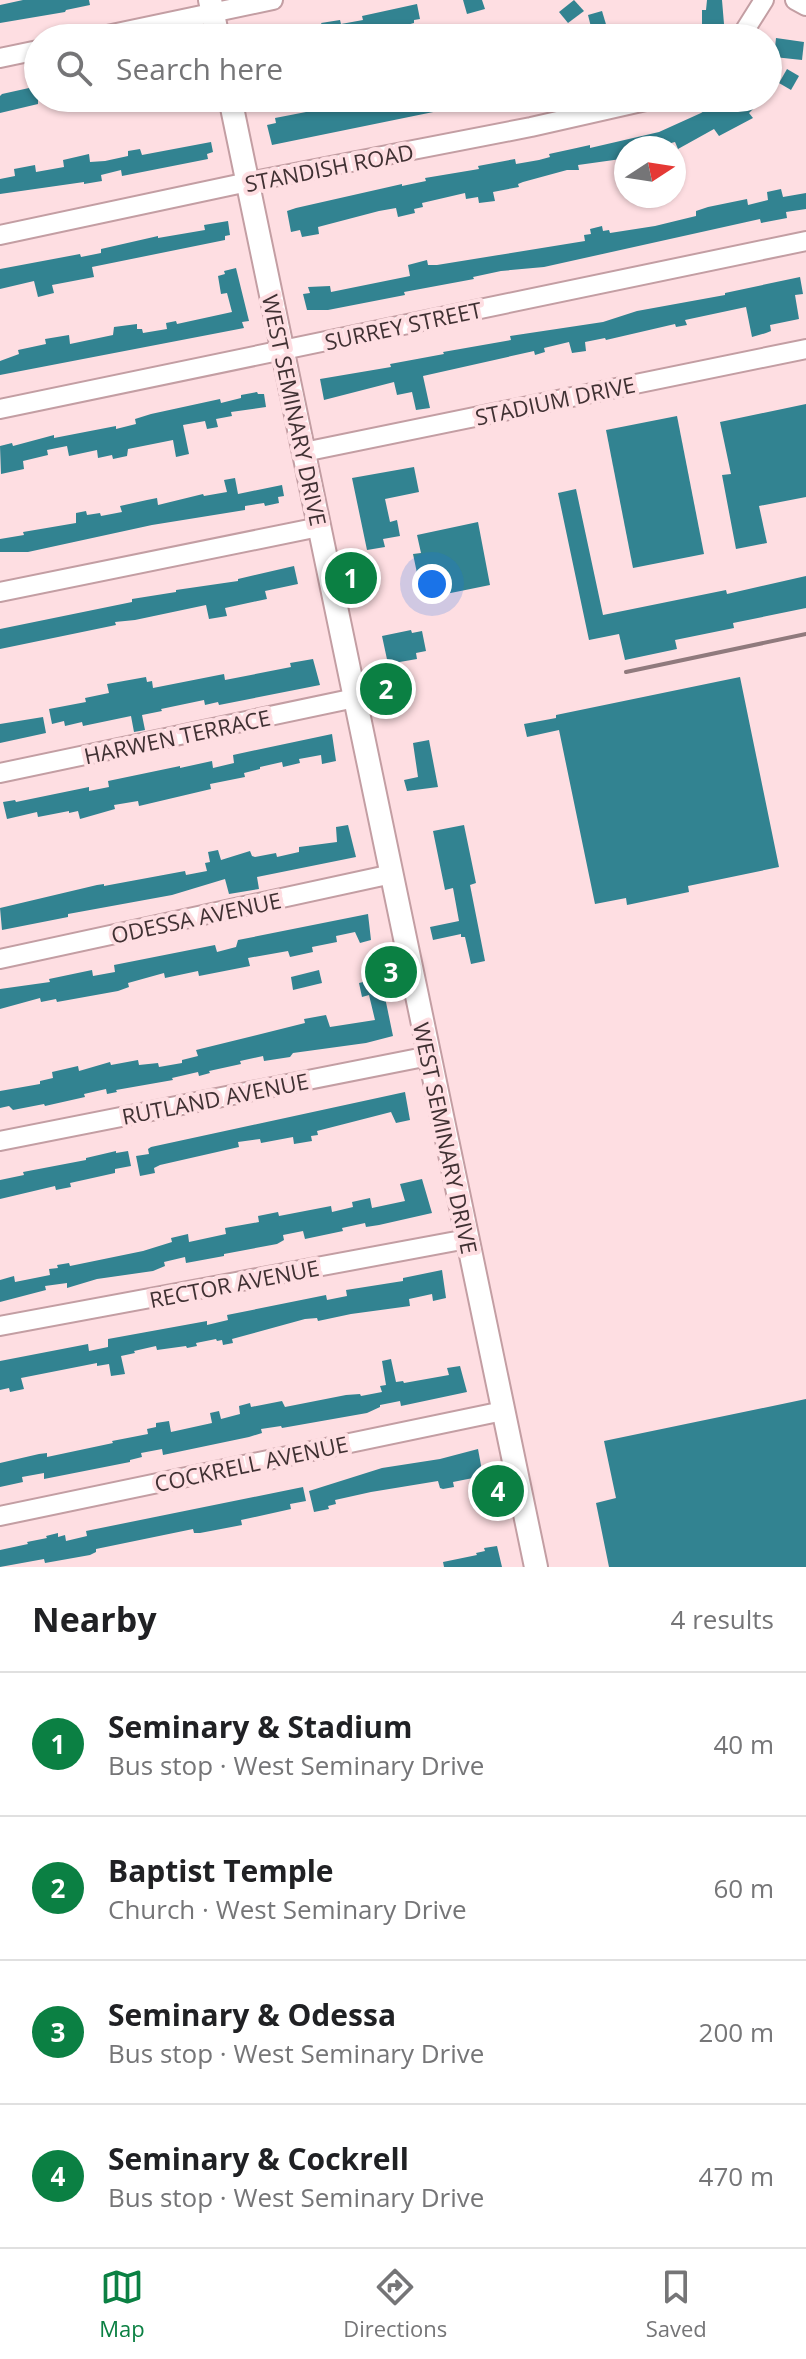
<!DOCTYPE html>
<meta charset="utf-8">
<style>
:root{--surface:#fff;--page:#f6f6f6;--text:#202124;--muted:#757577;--line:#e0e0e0;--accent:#0b8043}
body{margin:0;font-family:"Open Sans",sans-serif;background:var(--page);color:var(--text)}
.compass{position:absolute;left:614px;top:136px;width:72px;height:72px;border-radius:50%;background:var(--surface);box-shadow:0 2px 6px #0004;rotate:78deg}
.you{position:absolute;left:432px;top:584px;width:28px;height:28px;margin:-20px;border:6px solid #fff;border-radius:50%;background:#1a73e8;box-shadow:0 0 0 12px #1a73e833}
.badge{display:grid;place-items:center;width:52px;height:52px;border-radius:50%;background:var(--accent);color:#fff;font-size:26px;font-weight:700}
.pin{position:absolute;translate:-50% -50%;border:4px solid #fff;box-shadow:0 2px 8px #0006}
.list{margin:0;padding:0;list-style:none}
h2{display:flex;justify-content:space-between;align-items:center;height:104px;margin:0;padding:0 32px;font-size:34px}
h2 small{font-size:26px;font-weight:400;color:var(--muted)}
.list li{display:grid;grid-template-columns:52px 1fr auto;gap:24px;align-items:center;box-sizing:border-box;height:144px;padding:0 32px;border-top:2px solid var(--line)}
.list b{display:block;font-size:30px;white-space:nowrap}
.list p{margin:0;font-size:26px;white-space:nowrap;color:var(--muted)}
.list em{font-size:26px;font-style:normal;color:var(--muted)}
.icon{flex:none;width:44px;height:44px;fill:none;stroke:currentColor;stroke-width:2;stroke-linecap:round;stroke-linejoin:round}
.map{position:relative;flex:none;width:806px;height:1567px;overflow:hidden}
.search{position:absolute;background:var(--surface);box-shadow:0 2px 6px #0004;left:24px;right:24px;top:24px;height:88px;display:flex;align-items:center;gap:20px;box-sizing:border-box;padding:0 28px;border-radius:44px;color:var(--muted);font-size:30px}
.sheet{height:680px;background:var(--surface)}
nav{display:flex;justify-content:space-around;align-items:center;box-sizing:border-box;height:112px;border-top:2px solid var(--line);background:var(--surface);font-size:22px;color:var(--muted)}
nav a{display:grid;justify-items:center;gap:4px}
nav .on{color:var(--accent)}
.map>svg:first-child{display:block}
.building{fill:#328391}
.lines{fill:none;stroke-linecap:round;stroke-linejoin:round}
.minor-casing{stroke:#c39ea3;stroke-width:22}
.major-casing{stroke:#c39ea3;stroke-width:26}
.minor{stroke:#fff;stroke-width:18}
.major{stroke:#fff;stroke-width:22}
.rail{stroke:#907a7d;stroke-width:4}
.labels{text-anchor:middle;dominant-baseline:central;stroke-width:8;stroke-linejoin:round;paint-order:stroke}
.street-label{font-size:22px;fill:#403133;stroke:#fedee2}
</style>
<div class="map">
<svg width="806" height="1567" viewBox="0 0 806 1567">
<rect width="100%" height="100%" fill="#fedee2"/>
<g class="building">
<path d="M 23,0 L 89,0 L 90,5 L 66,10 L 65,12 L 0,23 L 0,5 Z"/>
<path d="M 463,0 L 482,0 L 485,9 L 467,14 Z"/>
<path d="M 574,0 L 584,11 L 568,23 L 559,12 Z"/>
<path d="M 707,0 L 722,0 L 724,24 L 702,25 L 702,10 L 706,10 Z"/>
<path d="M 417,4 L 420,19 L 414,20 L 414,23 L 403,26 L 404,31 L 388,34 L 389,38 L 369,38 L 367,30 L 343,34 L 344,38 L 286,38 L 285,34 L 322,25 L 321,23 L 340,20 L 341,24 L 363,20 L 362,16 Z"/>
<path d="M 602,11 L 608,31 L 593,35 L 588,15 Z"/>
<path d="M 776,38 L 804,42 L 802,60 L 774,57 Z"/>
<path d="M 787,69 L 799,76 L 791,90 L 779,83 Z"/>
<path d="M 38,86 L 38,104 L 0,113 L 0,96 L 2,94 Z"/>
<path d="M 402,98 L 484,98 L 485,103 L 462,110 L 461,108 L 448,109 L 272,145 L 267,125 L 276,123 L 275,118 L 306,112 L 305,106 L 321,103 L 322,110 L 329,109 L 330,112 Z"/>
<path d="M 730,98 L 764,98 L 749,113 L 753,118 L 719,136 L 714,129 L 678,149 L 675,142 L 652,148 L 624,148 L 626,154 L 620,155 L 621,159 L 578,165 L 579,170 L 567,170 L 523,182 L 518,184 L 519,187 L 493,192 L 495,201 L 479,203 L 478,197 L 466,199 L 465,193 L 422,203 L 423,207 L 414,209 L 415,213 L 398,217 L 396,208 L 379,211 L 318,227 L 319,234 L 302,237 L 300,230 L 291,232 L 287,211 L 296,208 L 402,184 L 402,186 L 426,181 L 425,178 L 479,169 L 478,166 L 515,159 L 516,164 L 539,160 L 550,157 L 549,154 L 572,149 L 590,145 L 590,148 L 659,132 L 701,113 L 722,99 L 724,102 Z"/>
<path d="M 211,142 L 213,152 L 207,154 L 208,159 L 122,176 L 121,170 L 101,175 L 102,181 L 84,184 L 84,182 L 0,194 L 0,179 L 15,176 L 14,169 L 35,165 L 36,172 L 64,167 L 63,160 L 89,154 L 90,162 L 105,161 L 128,156 L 128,151 L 140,149 L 142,155 Z"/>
<path d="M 781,189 L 783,197 L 806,193 L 806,209 L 786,212 L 787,218 L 761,223 L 760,219 L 544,267 L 501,271 L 473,277 L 474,279 L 404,292 L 405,295 L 328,310 L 307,310 L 303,294 L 310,293 L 308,287 L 330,286 L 331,292 L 410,276 L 408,265 L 427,260 L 428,265 L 437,265 L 585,241 L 584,235 L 591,234 L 590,229 L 602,226 L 603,231 L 609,230 L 610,233 L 655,226 L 696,216 L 696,211 L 708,207 L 747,199 L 748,205 L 768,200 L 767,192 Z"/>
<path d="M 228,221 L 230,235 L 225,236 L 225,240 L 92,267 L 94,277 L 52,285 L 54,293 L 38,297 L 34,281 L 0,289 L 0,269 L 80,254 L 81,257 L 101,253 L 101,249 L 158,236 L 158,238 L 205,230 L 204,225 Z"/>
<path d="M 236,268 L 249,321 L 242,322 L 244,328 L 0,375 L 0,361 L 19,354 L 18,350 L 46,344 L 45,339 L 69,335 L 70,344 L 113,335 L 114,327 L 137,324 L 137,329 L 142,329 L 143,333 L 167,329 L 166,323 L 176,321 L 177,324 L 232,312 L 227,293 L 221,294 L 218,276 L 225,274 L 224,271 Z"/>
<path d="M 800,277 L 803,294 L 795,295 L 799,319 L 770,325 L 771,331 L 766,333 L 752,337 L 746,307 L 685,320 L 687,325 L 676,327 L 675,324 L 606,340 L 605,338 L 585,342 L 586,351 L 572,353 L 569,342 L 544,348 L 545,352 L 535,355 L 534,351 L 423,376 L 430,408 L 416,410 L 412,392 L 397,395 L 394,382 L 324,400 L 320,379 L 391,367 L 390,364 L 444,354 L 443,352 L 511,340 L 510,336 L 603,322 L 637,311 L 725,295 L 725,293 Z"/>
<path d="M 257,392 L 258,394 L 264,394 L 266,407 L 231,412 L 232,416 L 216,419 L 218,427 L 207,429 L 205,421 L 183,425 L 189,454 L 176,457 L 173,440 L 128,449 L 127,456 L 113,459 L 112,455 L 98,458 L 97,450 L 69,456 L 67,446 L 47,450 L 48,455 L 23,461 L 24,469 L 1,474 L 0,446 L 12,443 L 13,446 L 54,435 L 54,438 L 116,426 L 116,429 L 136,424 L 135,419 L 151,414 L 220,399 L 221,403 L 241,398 L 241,395 Z"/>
<path d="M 806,404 L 806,497 L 759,506 L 767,543 L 736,549 L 722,475 L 731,474 L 720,422 Z"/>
<path d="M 677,416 L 704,554 L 633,568 L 606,430 Z"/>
<path d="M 414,467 L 419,492 L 385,499 L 390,522 L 397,520 L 400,536 L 383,539 L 385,547 L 367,550 L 352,478 Z"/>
<path d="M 235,478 L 238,494 L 282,485 L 284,496 L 278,497 L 279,503 L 265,506 L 264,503 L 245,506 L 245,510 L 152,525 L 28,552 L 0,552 L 0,539 L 24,535 L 23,532 L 76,523 L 76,513 L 86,511 L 87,515 L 100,513 L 101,516 L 122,512 L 120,506 L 147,500 L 157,498 L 158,505 L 203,494 L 204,496 L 227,492 L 224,480 Z"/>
<path d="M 576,489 L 603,615 L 726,590 L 727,594 L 806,576 L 806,608 L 733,623 L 734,628 L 675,640 L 677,649 L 625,660 L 619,634 L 589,640 L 558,493 Z"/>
<path d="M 478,522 L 490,585 L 431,597 L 426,571 L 417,573 L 413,554 L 421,553 L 417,535 Z"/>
<path d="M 294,566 L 298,584 L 265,591 L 267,599 L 225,608 L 227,616 L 209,619 L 206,605 L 135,620 L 115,622 L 116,625 L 0,649 L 0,629 L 132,602 L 132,599 L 176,592 L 176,590 L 238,581 L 238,579 Z"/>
<path d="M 411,630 L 412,633 L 422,631 L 426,651 L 416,653 L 417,659 L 388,664 L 382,636 Z"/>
<path d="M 313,659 L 320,685 L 219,705 L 218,702 L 205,705 L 204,700 L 161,709 L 162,711 L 142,715 L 145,730 L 134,732 L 131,716 L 83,726 L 82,722 L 65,726 L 64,721 L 52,724 L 49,709 L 86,702 L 85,698 L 109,693 L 107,684 L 146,677 L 147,682 L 152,681 L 153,688 L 224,674 L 225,680 L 291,667 L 290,663 Z"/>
<path d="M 740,677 L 779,867 L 688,886 L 689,892 L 627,905 L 626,898 L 595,904 L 559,730 L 527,737 L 524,724 L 556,718 L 556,715 Z"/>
<path d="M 43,717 L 46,733 L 0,743 L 0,724 Z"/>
<path d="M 332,734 L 336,761 L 322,764 L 321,755 L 299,759 L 300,763 L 283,767 L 282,762 L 260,767 L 260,769 L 244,773 L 245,777 L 210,784 L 211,789 L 139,806 L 138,801 L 114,805 L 115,809 L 80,819 L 78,811 L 69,813 L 69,811 L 38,817 L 37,812 L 7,819 L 3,802 L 15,800 L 16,802 L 89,787 L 89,791 L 109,787 L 108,781 L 180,766 L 180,768 L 212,761 L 213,768 L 234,763 L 233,755 Z"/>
<path d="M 429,740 L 438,787 L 407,791 L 404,780 L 418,777 L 413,743 Z"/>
<path d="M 348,825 L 356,857 L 257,877 L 259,889 L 229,894 L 225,879 L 172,895 L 68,914 L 68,917 L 2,930 L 0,908 L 97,885 L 104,884 L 104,886 L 185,871 L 186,875 L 207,871 L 205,863 L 210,862 L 208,852 L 218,850 L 221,860 L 250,851 L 252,856 L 255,857 L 276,853 L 277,857 L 299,852 L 299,847 L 337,842 L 336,827 Z"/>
<path d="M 464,825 L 476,883 L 470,885 L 485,961 L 471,964 L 465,937 L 461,937 L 461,934 L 433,940 L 430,927 L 459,921 L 453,888 L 445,890 L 433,831 Z"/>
<path d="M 368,914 L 371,940 L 360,943 L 355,932 L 336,936 L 337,942 L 312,947 L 313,952 L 290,957 L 288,951 L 248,958 L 250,966 L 199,976 L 198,971 L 165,978 L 164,973 L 128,983 L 129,987 L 118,991 L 57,1002 L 56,999 L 41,1002 L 40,998 L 0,1009 L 0,989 L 50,982 L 49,979 L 92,970 L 93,976 L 115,972 L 114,965 L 215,945 L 217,952 L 236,947 L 238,940 Z"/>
<path d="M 319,970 L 322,983 L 293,990 L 291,977 Z"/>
<path d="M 381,978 L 393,1036 L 366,1043 L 293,1053 L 290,1057 L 264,1061 L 263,1056 L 240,1061 L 241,1064 L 209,1071 L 210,1073 L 199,1076 L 198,1072 L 172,1078 L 173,1080 L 116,1090 L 117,1092 L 107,1094 L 106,1089 L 84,1094 L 85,1097 L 45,1106 L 44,1104 L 13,1110 L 9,1106 L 0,1108 L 0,1091 L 40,1084 L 40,1081 L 53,1078 L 52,1072 L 78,1066 L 79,1071 L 110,1062 L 111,1065 L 138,1060 L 139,1065 L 158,1063 L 159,1067 L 182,1063 L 182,1060 L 198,1056 L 196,1050 L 305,1023 L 304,1019 L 326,1015 L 330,1027 L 375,1020 L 369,995 L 362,997 L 359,983 Z"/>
<path d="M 405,1092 L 410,1120 L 396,1123 L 391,1112 L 317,1131 L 318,1135 L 311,1136 L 312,1141 L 294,1144 L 293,1137 L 261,1143 L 260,1139 L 238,1142 L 239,1147 L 160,1165 L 154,1168 L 155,1173 L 140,1176 L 136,1156 L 149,1154 L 148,1149 L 151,1147 Z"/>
<path d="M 116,1151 L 116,1153 L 128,1151 L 131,1166 L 115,1169 L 115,1173 L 70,1183 L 71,1187 L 56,1190 L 55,1186 L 0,1199 L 0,1180 L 24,1175 L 23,1172 L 86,1160 L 86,1158 Z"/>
<path d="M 422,1179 L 432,1213 L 379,1225 L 366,1227 L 365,1223 L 342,1228 L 343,1231 L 305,1239 L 303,1231 L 283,1235 L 284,1240 L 277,1244 L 224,1254 L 224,1256 L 186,1263 L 185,1257 L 164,1262 L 165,1266 L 153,1271 L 97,1279 L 67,1288 L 67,1283 L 45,1286 L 46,1290 L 0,1302 L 0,1280 L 14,1276 L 15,1282 L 50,1275 L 49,1269 L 58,1268 L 57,1265 L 69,1263 L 70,1266 L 143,1251 L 172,1242 L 171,1238 L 188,1234 L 189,1242 L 226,1234 L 225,1228 L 259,1222 L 258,1216 L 278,1212 L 279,1216 L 331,1206 L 332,1212 L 353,1207 L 352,1202 L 370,1198 L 372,1208 L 405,1201 L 400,1184 Z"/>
<path d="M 442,1270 L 446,1298 L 433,1301 L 432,1294 L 409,1299 L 410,1306 L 351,1314 L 318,1321 L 317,1318 L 305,1319 L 232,1339 L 233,1343 L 223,1345 L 222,1340 L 217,1341 L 216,1339 L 196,1343 L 197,1346 L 187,1348 L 186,1346 L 157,1350 L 156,1346 L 134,1351 L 135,1353 L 121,1356 L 125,1374 L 111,1376 L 109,1364 L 97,1366 L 97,1363 L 21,1378 L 24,1389 L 10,1392 L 9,1388 L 0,1390 L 0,1361 L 88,1344 L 89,1351 L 108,1347 L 108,1339 L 207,1321 L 207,1325 L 228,1320 L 227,1315 L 326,1295 L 327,1300 L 347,1296 L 346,1290 L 403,1281 L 403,1278 Z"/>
<path d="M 391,1359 L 396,1382 L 403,1381 L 404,1383 L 449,1375 L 447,1368 L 460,1366 L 467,1392 L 401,1406 L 400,1401 L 380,1405 L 380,1407 L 367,1413 L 282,1428 L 281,1426 L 261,1429 L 262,1433 L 249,1437 L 163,1455 L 162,1449 L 141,1453 L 142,1457 L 130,1460 L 130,1462 L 44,1479 L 44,1473 L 22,1477 L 23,1482 L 0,1487 L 0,1463 L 39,1454 L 47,1453 L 47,1457 L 113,1443 L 112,1441 L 148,1434 L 147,1429 L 156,1427 L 156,1423 L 169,1421 L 171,1432 L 212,1423 L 210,1413 L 219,1411 L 221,1419 L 240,1414 L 239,1406 L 250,1403 L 251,1407 L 282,1401 L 285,1407 L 346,1395 L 360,1394 L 361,1396 L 382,1392 L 380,1386 L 386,1385 L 382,1361 Z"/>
<path d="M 806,1399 L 806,1567 L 609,1567 L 596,1503 L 616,1498 L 604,1441 Z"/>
<path d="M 478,1449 L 483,1476 L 453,1482 L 454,1487 L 443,1489 L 440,1488 L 438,1481 L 371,1492 L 335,1500 L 336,1504 L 328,1506 L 329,1509 L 314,1512 L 309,1491 L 382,1468 L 440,1459 Z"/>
<path d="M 303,1487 L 306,1501 L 290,1504 L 291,1509 L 241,1520 L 242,1525 L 200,1533 L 194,1533 L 193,1529 L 96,1549 L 96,1552 L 90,1555 L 45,1563 L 44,1559 L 0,1567 L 0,1550 L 28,1544 L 27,1542 L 47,1538 L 46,1536 L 58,1533 L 58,1537 L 65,1535 L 66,1541 L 87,1536 L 86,1531 Z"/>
<path d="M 497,1546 L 502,1567 L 444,1567 L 443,1562 L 477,1555 L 476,1553 L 485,1551 L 484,1548 Z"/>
</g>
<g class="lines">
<g class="minor-casing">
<g id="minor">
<path d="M 795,0 L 806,6"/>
<path d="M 93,38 L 273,0"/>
<path d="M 740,38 L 764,0"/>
<path d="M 0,58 L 38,50"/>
<path d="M 0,235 L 248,182 L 531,127 L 659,98"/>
<path d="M 0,409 L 806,241"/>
<path d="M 304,452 L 806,349"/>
<path d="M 0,592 L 319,527"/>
<path d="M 0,773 L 355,698"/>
<path d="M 0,959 L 392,874"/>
<path d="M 0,1141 L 429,1056"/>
<path d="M 0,1326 L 467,1239"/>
<path d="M 0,1516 L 503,1411"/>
</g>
</g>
<g class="major-casing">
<g id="major">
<path d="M 210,0 L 218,38"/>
<path d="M 230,98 L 536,1567"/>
</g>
</g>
<use href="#minor" class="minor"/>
<use href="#major" class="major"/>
<path class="rail" d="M 626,672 L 806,634"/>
</g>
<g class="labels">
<g class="street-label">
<text transform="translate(329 167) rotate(-11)">STANDISH ROAD</text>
<text transform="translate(403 325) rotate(-12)">SURREY STREET</text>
<text transform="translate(555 400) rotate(-12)">STADIUM DRIVE</text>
<text transform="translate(295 410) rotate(78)">WEST SEMINARY DRIVE</text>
<text transform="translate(177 736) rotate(-12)">HARWEN TERRACE</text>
<text transform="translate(196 917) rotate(-12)">ODESSA AVENUE</text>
<text transform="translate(215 1098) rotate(-11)">RUTLAND AVENUE</text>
<text transform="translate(446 1138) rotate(78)">WEST SEMINARY DRIVE</text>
<text transform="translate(234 1283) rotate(-11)">RECTOR AVENUE</text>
<text transform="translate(251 1463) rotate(-12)">COCKRELL AVENUE</text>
</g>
</g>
</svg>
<svg class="compass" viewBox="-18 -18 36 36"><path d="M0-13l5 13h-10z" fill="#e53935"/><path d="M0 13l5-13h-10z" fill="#757577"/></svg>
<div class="you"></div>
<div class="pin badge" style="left:351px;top:578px">1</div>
<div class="pin badge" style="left:386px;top:689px">2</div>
<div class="pin badge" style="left:391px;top:972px">3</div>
<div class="pin badge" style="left:498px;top:1491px">4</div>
<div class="search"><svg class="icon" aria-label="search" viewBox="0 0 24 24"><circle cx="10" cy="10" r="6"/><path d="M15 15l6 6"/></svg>Search here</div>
</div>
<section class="sheet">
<h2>Nearby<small>4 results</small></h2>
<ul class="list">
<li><span class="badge">1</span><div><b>Seminary &amp; Stadium</b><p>Bus stop · West Seminary Drive</p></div><em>40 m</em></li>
<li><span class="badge">2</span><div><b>Baptist Temple</b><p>Church · West Seminary Drive</p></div><em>60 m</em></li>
<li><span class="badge">3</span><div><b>Seminary &amp; Odessa</b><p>Bus stop · West Seminary Drive</p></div><em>200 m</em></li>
<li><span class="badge">4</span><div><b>Seminary &amp; Cockrell</b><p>Bus stop · West Seminary Drive</p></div><em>470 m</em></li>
</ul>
</section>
<nav>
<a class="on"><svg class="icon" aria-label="map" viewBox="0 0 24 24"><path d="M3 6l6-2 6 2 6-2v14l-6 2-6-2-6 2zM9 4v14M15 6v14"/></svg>Map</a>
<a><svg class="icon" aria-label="directions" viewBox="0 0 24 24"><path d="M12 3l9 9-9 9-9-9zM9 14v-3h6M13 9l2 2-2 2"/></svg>Directions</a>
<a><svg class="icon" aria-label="saved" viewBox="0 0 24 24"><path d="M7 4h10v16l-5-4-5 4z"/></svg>Saved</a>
</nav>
